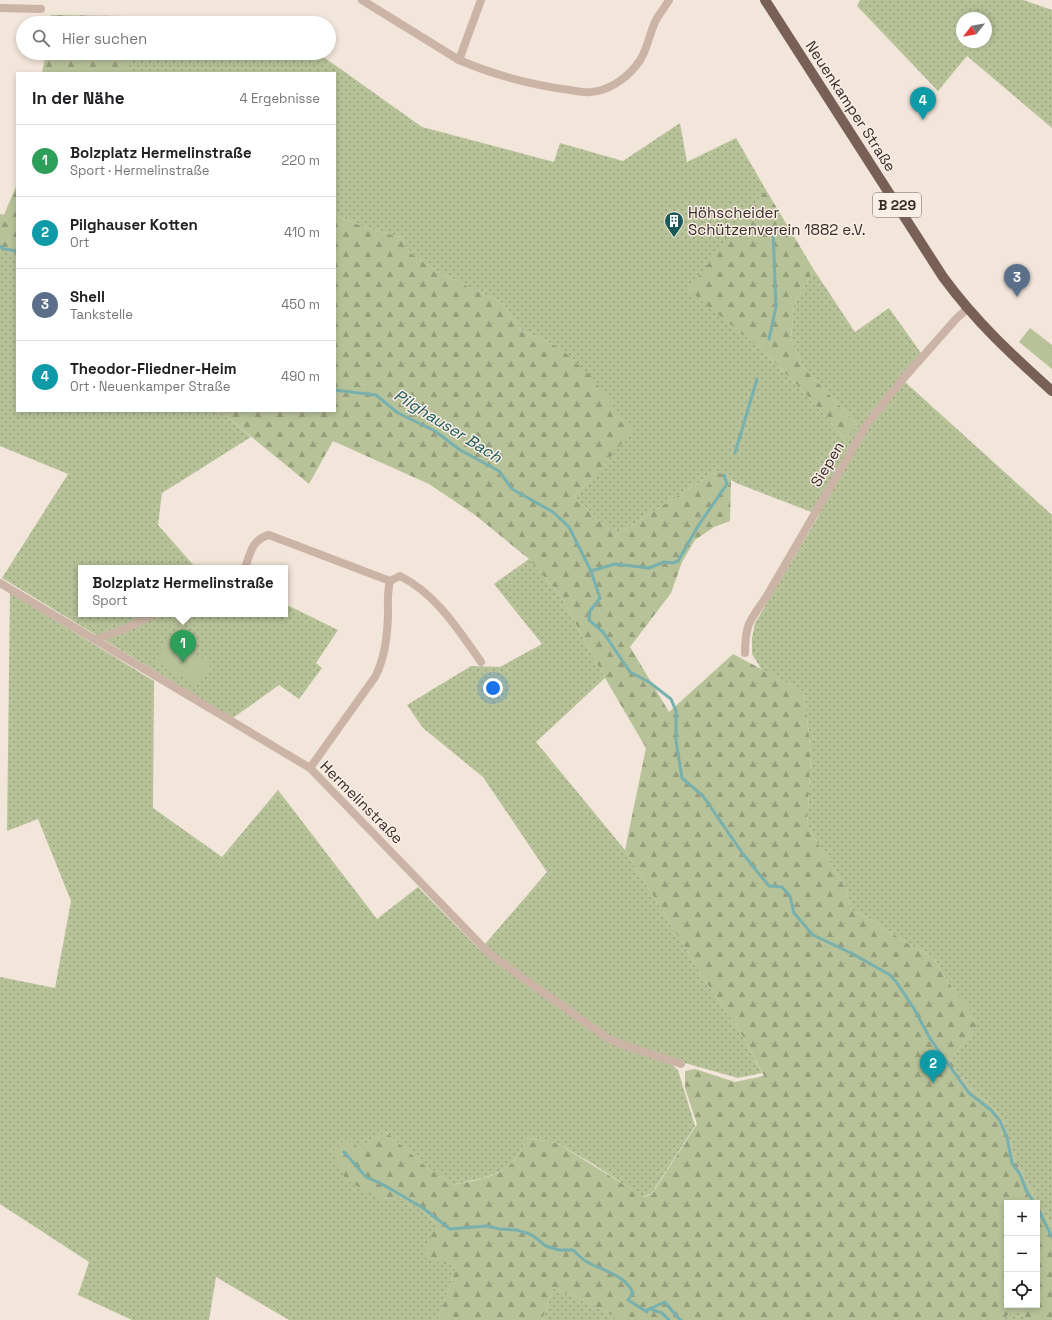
<!DOCTYPE html>
<html lang="de">
<meta charset="utf-8">
<style>
:root{--surface:#fff;--page:#f6f6f6;--text:#202124;--muted:#757577;--line:#e0e0e0;--accent:#2563eb}
body{margin:0;font-family:"Space Grotesk",sans-serif;background:var(--page);color:var(--text)}
.controls{position:absolute;right:12px;bottom:12px;display:grid;overflow:hidden;border-radius:0px;box-shadow:0 2px 6px #0003}
.controls button{width:36px;height:36px;display:grid;place-items:center;padding:0;border:0;border-bottom:1px solid var(--line);background:var(--surface);color:var(--text);font:20px sans-serif}
.compass{position:absolute;left:956px;top:12px;width:36px;height:36px;border-radius:50%;background:var(--surface);box-shadow:0 2px 6px #0003;rotate:239deg}
.you{position:absolute;left:493px;top:688px;width:14px;height:14px;margin:-10px;border:3px solid #fff;border-radius:50%;background:#1a73e8;box-shadow:0 0 0 6px #1a73e833}
.badge{display:grid;place-items:center;width:26px;height:26px;border-radius:50%;background:var(--accent);color:#fff;font-size:13px;font-weight:700}
.pin{position:absolute;translate:-50% -33px;filter:drop-shadow(0 1px 2px #0008)}
.pin::after{content:'';position:absolute;top:21px;width:14px;height:12px;background:inherit;clip-path:polygon(0 0,100% 0,50% 100%)}
.popup{position:absolute;left:78px;top:565px;width:210px;height:52px;box-sizing:border-box;display:grid;place-content:center;border-radius:0px;background:var(--surface);filter:drop-shadow(0 1px 3px #0005);font-size:13px;white-space:nowrap;color:var(--muted)}
.popup b{font-size:15px;color:var(--text)}
.popup::after{content:'';position:absolute;left:50%;top:100%;margin-left:-8px;border:8px solid transparent;border-top-color:var(--surface)}
.list{margin:0;padding:0;list-style:none}
h2{display:flex;justify-content:space-between;align-items:center;height:52px;margin:0;padding:0 16px;font-size:17px}
h2 small{font-size:13px;font-weight:400;color:var(--muted)}
.list li{display:grid;grid-template-columns:26px 1fr auto;gap:12px;align-items:center;box-sizing:border-box;height:72px;padding:0 16px;border-top:1px solid var(--line)}
.list b{display:block;font-size:15px;white-space:nowrap}
.list p{margin:0;font-size:13px;white-space:nowrap;color:var(--muted)}
.list em{font-size:13px;font-style:normal;color:var(--muted)}
.icon{flex:none;width:22px;height:22px;fill:none;stroke:currentColor;stroke-width:2;stroke-linecap:round;stroke-linejoin:round}
.map{position:relative;flex:none;width:1052px;height:1320px;overflow:hidden}
.search{position:absolute;background:var(--surface);box-shadow:0 2px 6px #0003;left:16px;top:16px;width:320px;height:44px;display:flex;align-items:center;gap:10px;box-sizing:border-box;padding:0 14px;border-radius:22px;color:var(--muted);font-size:15px}
.panel{position:absolute;background:var(--surface);box-shadow:0 2px 6px #0003;left:16px;top:72px;width:320px;height:340px;border-radius:0px}
.map>svg:first-child{display:block}
.grass{fill:url(#grass-dots);fill-rule:evenodd}
.forest{fill:url(#forest-firs);fill-rule:evenodd}
.garden{fill:#b7c299}
.lines{fill:none;stroke-linecap:round;stroke-linejoin:round}
.stream{stroke:#78b0ae;stroke-width:3}
.minor{stroke:#cbb3a5;stroke-width:8}
.primary{stroke:#796057;stroke-width:10}
.labels{text-anchor:middle;dominant-baseline:central;stroke-width:3;stroke-linejoin:round;paint-order:stroke}
.shield{fill:#faefe6;stroke:#716560;stroke-width:1}
.shield-label{font-size:14px;font-weight:bold;fill:#362a27}
.street-label{font-size:15px;fill:#362a27;stroke:#faefe6}
.poi-label{font-size:15px;fill:#362a27;stroke:#faefe6;text-anchor:start}
.water-label{font-size:16px;font-style:italic;fill:#1b5958;stroke:#faefe6}
</style>
<div class="map">
<svg width="1052" height="1320" viewBox="0 0 1052 1320">
<defs>
<pattern id="grass-dots" width="8" height="8" patternUnits="userSpaceOnUse"><rect width="8" height="8" fill="#b7c299"/><path d="M2 2h.1M6 6h.1" fill="none" stroke="#969e7d" stroke-width="1.8" stroke-linecap="round"/></pattern>
<pattern id="forest-firs" width="22" height="20" patternUnits="userSpaceOnUse"><rect width="22" height="20" fill="#b7c299"/><path d="M5 1l3.5 6h-7zM16 11l3.5 6h-7z" fill="#969e7d"/></pattern>
</defs>
<rect width="100%" height="100%" fill="#f2e5da"/>
<g class="grass">
<path d="M 860,0 L 1023,0 L 1052,10 L 1052,128 L 967,56 L 938,91 L 857,6 ZM 962,18 L 986,18 L 986,42 L 962,42 Z"/>
<path d="M 129,16 L 163,23 L 129,23 Z"/>
<path d="M 128,53 L 318,53 L 422,127 L 554,162 L 560,143 L 623,161 L 680,123 L 687,162 L 736,138 L 766,190 L 689,290 L 761,349 L 805,393 L 845,439 L 858,425 L 804,368 L 791,339 L 794,304 L 814,270 L 855,332 L 889,308 L 921,353 L 905,382 L 1052,515 L 1052,1227 L 1015,1160 L 1009,1138 L 1001,1117 L 987,1102 L 968,1087 L 950,1060 L 976,1027 L 952,986 L 943,975 L 933,957 L 907,943 L 867,917 L 851,910 L 846,889 L 807,826 L 811,753 L 804,692 L 762,670 L 752,654 L 752,638 L 755,623 L 819,515 L 736,483 L 717,471 L 616,535 L 573,496 L 593,478 L 559,347 L 521,330 L 502,303 L 436,271 L 409,252 L 400,237 L 366,228 L 335,215 L 335,73 L 128,73 Z"/>
<path d="M 0,246 L 17,256 L 17,411 L 220,411 L 251,437 L 162,493 L 158,525 L 196,568 L 81,568 L 81,614 L 285,614 L 285,604 L 338,630 L 316,663 L 322,668 L 299,699 L 279,685 L 233,718 L 2,578 L 68,474 L 0,446 Z"/>
<path d="M 529,559 L 560,595 L 605,678 L 536,742 L 625,850 L 712,991 L 740,1031 L 762,1073 L 738,1078 L 674,1060 L 672,1065 L 678,1070 L 695,1126 L 652,1193 L 643,1197 L 593,1164 L 557,1143 L 528,1138 C 523,1147 517,1159 509,1166 C 493,1178 471,1180 453,1185 L 440,1175 L 431,1171 L 386,1132 L 359,1148 L 346,1139 L 380,1199 L 410,1197 L 436,1224 L 456,1267 L 438,1320 L 289,1320 L 216,1277 L 209,1320 L 132,1320 L 78,1295 L 89,1262 L 0,1204 L 0,977 L 55,988 L 71,901 L 38,819 L 7,831 L 10,593 L 154,681 L 153,808 L 222,857 L 278,790 L 377,919 L 418,887 L 480,950 L 547,872 L 483,777 L 423,728 L 407,705 L 471,666 L 500,667 L 542,644 L 494,584 Z"/>
<path d="M 554,1287 L 605,1311 L 620,1320 L 542,1320 Z"/>
<path d="M 1017,1309 L 1028,1320 L 1001,1320 Z"/>
</g>
<g class="forest">
<path d="M 51,15 L 129,16 L 129,23 L 50,23 Z"/>
<path d="M 46,53 L 128,53 L 128,73 L 42,73 Z"/>
<path d="M 17,184 L 17,256 L 0,246 L 0,214 L 4,215 Z"/>
<path d="M 766,190 L 814,270 L 794,304 L 791,339 L 804,368 L 858,425 L 845,439 L 805,393 L 761,349 L 688,290 Z"/>
<path d="M 335,215 L 366,228 L 400,237 L 409,252 L 436,271 L 502,303 L 521,330 L 559,347 L 591,376 L 632,431 L 593,478 L 573,496 L 616,535 L 717,471 L 731,480 L 730,521 L 714,527 L 695,540 L 682,562 L 671,593 L 630,647 L 669,712 L 733,654 L 804,692 L 811,753 L 807,826 L 846,889 L 851,910 L 867,917 L 907,943 L 933,957 L 943,975 L 971,1011 L 976,1021 L 976,1027 L 950,1060 L 968,1087 L 987,1102 L 1001,1117 L 1009,1138 L 1015,1160 L 1052,1227 L 1052,1320 L 1028,1320 L 1017,1309 L 1001,1320 L 620,1320 L 605,1311 L 554,1287 L 542,1320 L 438,1320 L 456,1267 L 423,1257 L 436,1224 L 410,1197 L 380,1199 L 345,1179 L 333,1151 L 346,1138 L 359,1148 L 386,1132 L 431,1171 L 440,1174 L 453,1185 C 471,1181 494,1178 509,1166 C 517,1159 523,1147 528,1138 L 557,1143 L 644,1197 L 652,1194 L 697,1124 L 685,1088 L 685,1071 L 695,1069 L 735,1082 L 764,1076 L 740,1031 L 712,991 L 625,850 L 646,748 L 605,678 L 560,595 L 529,559 L 475,515 L 429,484 L 333,441 L 309,484 L 220,411 L 335,411 ZM 1007,1203 L 1037,1203 L 1037,1305 L 1007,1305 Z"/>
</g>
<g class="garden">
<path d="M 1030,328 L 1052,345 L 1052,369 L 1019,342 Z"/>
<path d="M 170,638 L 211,664 L 197,686 L 155,661 Z"/>
</g>
<g class="lines">
<g class="stream">
<path d="M 0,246 L 4,249 L 17,251"/>
<path d="M 769,339 L 776,307 L 773,230"/>
<path d="M 335,390 L 376,395 L 398,413 L 435,431 L 460,450 L 499,471 L 512,489 L 553,512 L 569,527 L 591,571 L 600,598 L 590,611 L 589,620 L 603,632 L 630,672 L 649,682 L 671,699 L 676,711 L 676,741 L 682,778 L 703,796 L 743,854 L 769,886 L 782,887 L 790,896 L 794,913 L 813,935 L 853,954 L 890,975 L 897,983 L 913,1007 L 931,1040 L 969,1093 L 991,1110 L 1000,1121 L 1007,1137 L 1012,1163 L 1020,1174 L 1026,1190 L 1034,1203"/>
<path d="M 735,453 L 757,379"/>
<path d="M 591,571 L 615,564 L 649,568 L 664,562 L 673,563 L 678,561 L 698,526 L 727,484 L 724,475"/>
<path d="M 344,1152 L 366,1177 L 382,1184 L 423,1208 L 450,1229 L 486,1226 L 500,1229 L 517,1230 L 532,1235 L 546,1246 L 559,1250 L 573,1250 C 577,1254 582,1259 587,1262 C 602,1270 625,1275 633,1293 L 628,1300 L 647,1312 L 647,1310 L 665,1302 L 678,1318 L 681,1320"/>
<path d="M 1037,1207 L 1052,1237"/>
<path d="M 650,1309 L 662,1313 L 669,1320"/>
</g>
<g class="minor">
<path d="M 362,0 L 459,60 C 494,75 532,85 570,90 C 577,91 585,93 591,92 C 608,91 625,79 635,67 C 647,54 648,36 656,20 C 660,13 665,7 669,0"/>
<path d="M 0,8 L 41,9"/>
<path d="M 459,60 L 481,0"/>
<path d="M 245,568 C 250,554 252,539 269,535 L 390,581 C 387,593 388,604 388,616 C 387,637 385,658 375,677 L 310,768"/>
<path d="M 390,581 L 400,576 C 436,594 458,629 481,662"/>
<path d="M 0,583 L 310,768 L 483,947 L 495,958 L 609,1039 L 626,1046 L 681,1064"/>
<path d="M 96,639 C 116,633 135,625 153,614"/>
<path d="M 745,653 C 745,626 749,621 765,599 L 867,424 L 902,380 L 956,319 L 967,309"/>
</g>
<path class="primary" d="M 765,0 L 943,277 C 976,322 1011,354 1052,391"/>
</g>
<defs>
<g id="building-pin" transform="scale(1)"><path d="M0 17L-7.5 6A9.5 9.5 0 1 1 7.5 6Z" fill="#1b5958" stroke="#faefe6"/><path d="M-4-6H4V6H1V3H-1V6H-4ZM-2.5-4.3h1.7v1.8h-1.7ZM.8-4.3h1.7v1.8H.8ZM-2.5-1h1.7V.8h-1.7ZM.8-1h1.7V.8H.8Z" fill="#fff"/></g>
</defs>
<g fill-rule="evenodd">
<use href="#building-pin" x="674" y="221"/>
</g>
<g class="labels">
<rect class="shield" x="873" y="193" width="48" height="24" rx="3"/>
<g class="shield-label">
<text x="897" y="205">B 229</text>
</g>
<g class="street-label">
<text transform="translate(851 106) rotate(57)">Neuenkamper Straße</text>
<text transform="translate(827 464) rotate(-59)">Siepen</text>
<text transform="translate(362 802) rotate(45)">Hermelinstraße</text>
</g>
<g class="poi-label">
<text x="688" y="212">Höhscheider<tspan x="688" dy="17">Schützenverein 1882 e.V.</tspan></text>
</g>
<g class="water-label">
<text transform="translate(448 426) rotate(32)">Pilghauser Bach</text>
</g>
</g>
</svg>
<div class="controls">
<button>+</button>
<button>−</button>
<button><svg class="icon" aria-label="locate" viewBox="0 0 24 24"><circle cx="12" cy="12" r="6"/><path d="M12 2v4M12 18v4M2 12h4M18 12h4"/></svg></button>
</div>
<svg class="compass" viewBox="-18 -18 36 36"><path d="M0-13l5 13h-10z" fill="#e53935"/><path d="M0 13l5-13h-10z" fill="#757577"/></svg>
<div class="you"></div>
<div class="pin badge" style="left:183px;top:663px;background:#2e9e5b">1</div>
<div class="popup"><b>Bolzplatz Hermelinstraße</b>Sport</div>
<div class="pin badge" style="left:933px;top:1083px;background:#0f9aa8">2</div>
<div class="pin badge" style="left:1017px;top:297px;background:#5c6f8a">3</div>
<div class="pin badge" style="left:923px;top:120px;background:#0f9aa8">4</div>
<div class="search"><svg class="icon" aria-label="search" viewBox="0 0 24 24"><circle cx="10" cy="10" r="6"/><path d="M15 15l6 6"/></svg>Hier suchen</div>
<section class="panel">
<h2>In der Nähe<small>4 Ergebnisse</small></h2>
<ul class="list">
<li><span class="badge" style="background:#2e9e5b">1</span><div><b>Bolzplatz Hermelinstraße</b><p>Sport · Hermelinstraße</p></div><em>220 m</em></li>
<li><span class="badge" style="background:#0f9aa8">2</span><div><b>Pilghauser Kotten</b><p>Ort</p></div><em>410 m</em></li>
<li><span class="badge" style="background:#5c6f8a">3</span><div><b>Shell</b><p>Tankstelle</p></div><em>450 m</em></li>
<li><span class="badge" style="background:#0f9aa8">4</span><div><b>Theodor-Fliedner-Heim</b><p>Ort · Neuenkamper Straße</p></div><em>490 m</em></li>
</ul>
</section>
</div>
